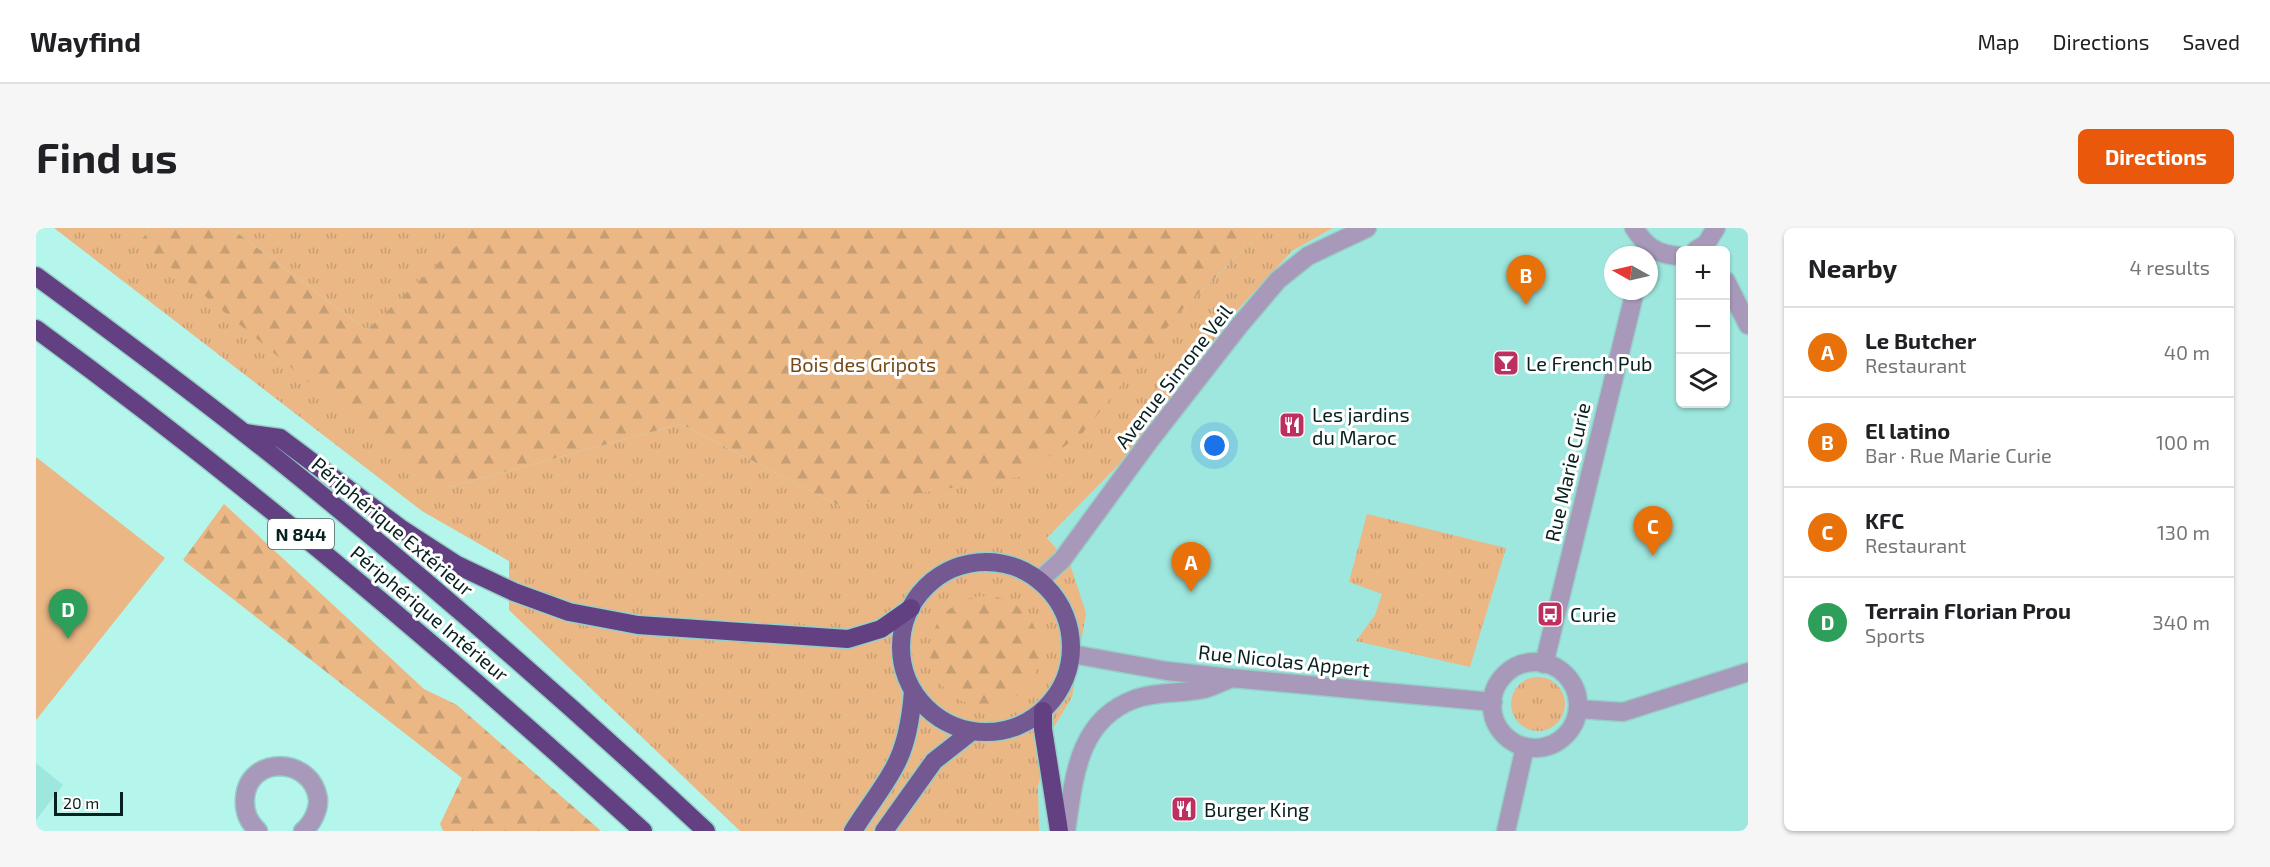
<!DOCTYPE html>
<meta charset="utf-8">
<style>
:root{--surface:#fff;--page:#f6f6f6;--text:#202124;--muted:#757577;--line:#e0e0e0;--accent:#ea580c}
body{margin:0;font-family:"Exo 2",sans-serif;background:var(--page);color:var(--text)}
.controls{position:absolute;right:18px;top:18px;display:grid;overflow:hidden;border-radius:9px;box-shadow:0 2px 4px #0004}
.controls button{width:54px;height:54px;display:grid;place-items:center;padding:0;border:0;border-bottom:2px solid var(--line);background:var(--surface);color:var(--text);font:30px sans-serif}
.compass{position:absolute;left:1568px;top:18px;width:54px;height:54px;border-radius:50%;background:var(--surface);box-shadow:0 2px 4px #0004;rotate:278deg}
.scale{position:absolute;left:18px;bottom:15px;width:69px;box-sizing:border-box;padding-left:6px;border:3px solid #07211f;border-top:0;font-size:16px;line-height:21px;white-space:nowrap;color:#07211f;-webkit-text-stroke:4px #fff;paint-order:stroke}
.you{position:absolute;left:1179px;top:218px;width:21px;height:21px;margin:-15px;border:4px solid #fff;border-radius:50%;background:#1a73e8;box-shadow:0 0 0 9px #1a73e833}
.badge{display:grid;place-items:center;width:39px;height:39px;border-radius:50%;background:var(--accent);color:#fff;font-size:20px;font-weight:700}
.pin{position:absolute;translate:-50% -50px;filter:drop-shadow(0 2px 3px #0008)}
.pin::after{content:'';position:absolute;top:32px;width:21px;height:18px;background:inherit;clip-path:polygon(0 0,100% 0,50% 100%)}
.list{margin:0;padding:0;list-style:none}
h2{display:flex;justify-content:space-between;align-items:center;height:78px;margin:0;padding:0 24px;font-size:26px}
h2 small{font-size:20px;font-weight:400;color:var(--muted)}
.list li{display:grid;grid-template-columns:39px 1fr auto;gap:18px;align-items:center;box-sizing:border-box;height:90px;padding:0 24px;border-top:2px solid var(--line)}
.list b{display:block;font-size:22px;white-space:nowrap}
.list p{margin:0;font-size:20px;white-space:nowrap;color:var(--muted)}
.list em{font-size:20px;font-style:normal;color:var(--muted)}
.icon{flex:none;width:33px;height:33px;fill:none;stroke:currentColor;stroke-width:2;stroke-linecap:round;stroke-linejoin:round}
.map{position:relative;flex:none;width:1712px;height:603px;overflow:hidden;border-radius:9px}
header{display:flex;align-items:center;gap:36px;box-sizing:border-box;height:84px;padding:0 30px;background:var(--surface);border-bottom:2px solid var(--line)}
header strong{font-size:28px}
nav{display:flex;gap:33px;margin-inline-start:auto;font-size:21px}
.intro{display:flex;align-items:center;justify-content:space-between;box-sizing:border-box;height:144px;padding:0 36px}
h1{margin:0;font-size:42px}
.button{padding:15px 27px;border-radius:9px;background:var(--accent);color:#fff;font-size:21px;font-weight:700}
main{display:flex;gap:36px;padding:0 36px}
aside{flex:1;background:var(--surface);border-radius:9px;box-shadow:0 2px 4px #0004}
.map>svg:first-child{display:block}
.built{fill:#9ee7de;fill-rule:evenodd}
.grass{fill:url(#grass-tufts)}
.forest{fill:url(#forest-firs)}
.green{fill:#eab785}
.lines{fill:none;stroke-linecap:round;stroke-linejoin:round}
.minor-casing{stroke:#95cfc7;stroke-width:21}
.major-casing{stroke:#95cfc7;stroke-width:21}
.highway-casing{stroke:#95cfc7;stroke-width:21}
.minor{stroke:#a899ba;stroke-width:18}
.major{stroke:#745892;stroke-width:18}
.highway{stroke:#624082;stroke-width:18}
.labels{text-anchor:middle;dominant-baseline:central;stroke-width:6;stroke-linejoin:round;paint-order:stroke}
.shield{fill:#fff;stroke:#516462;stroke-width:1.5}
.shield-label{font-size:18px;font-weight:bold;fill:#07211f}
.poi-label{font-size:20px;fill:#07211f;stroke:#fff;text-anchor:start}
.park-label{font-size:20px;fill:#734918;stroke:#fff}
.street-label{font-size:20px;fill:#07211f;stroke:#fff}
</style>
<header>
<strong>Wayfind</strong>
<nav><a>Map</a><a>Directions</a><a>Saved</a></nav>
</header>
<div class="intro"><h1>Find us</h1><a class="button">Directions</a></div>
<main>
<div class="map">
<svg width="1712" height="603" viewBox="0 0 1712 603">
<defs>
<pattern id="grass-tufts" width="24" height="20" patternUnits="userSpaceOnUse" patternTransform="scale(1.5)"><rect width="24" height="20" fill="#eab785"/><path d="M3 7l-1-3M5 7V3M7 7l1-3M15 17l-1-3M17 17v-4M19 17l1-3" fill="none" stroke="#c79d72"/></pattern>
<pattern id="forest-firs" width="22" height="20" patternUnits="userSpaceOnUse" patternTransform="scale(1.5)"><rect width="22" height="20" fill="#eab785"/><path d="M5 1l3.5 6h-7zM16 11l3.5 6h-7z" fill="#c79d72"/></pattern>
</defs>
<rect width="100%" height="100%" fill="#b4f5ec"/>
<g class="built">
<path d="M 1297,0 L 1712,0 L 1712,603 L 1003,603 L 1002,559 L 1018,499 L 1036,469 L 1034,336 L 1011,310 L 1094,225 L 1195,89 L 1256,23 ZM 1644,22 L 1690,22 L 1690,176 L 1644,176 ZM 1577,27 L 1613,27 L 1613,63 L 1577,63 Z"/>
<path d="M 0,535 L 27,557 L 0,592 Z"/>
</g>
<g class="grass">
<path d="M 18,0 L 114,0 L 104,14 L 413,259 L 645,196 L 804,278 L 1142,86 L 1230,0 L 1297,0 L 1256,23 L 1195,89 L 1094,225 L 1011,310 L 1034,336 L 1050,385 L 1036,469 L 1018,499 L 1002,559 L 1003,603 L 704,603 L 473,382 L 473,333 L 386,283 Z"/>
<path d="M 195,0 L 432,0 L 436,4 L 331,102 Z"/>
<path d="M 1331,286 L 1470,320 L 1434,439 L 1320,413 L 1339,387 L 1346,366 L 1313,354 Z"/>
<circle cx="1502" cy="476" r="27"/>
</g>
<g class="forest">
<path d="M 114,0 L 195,0 L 331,102 L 435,4 L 432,0 L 1230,0 L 1142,86 L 1045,207 L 983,249 L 804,278 L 645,196 L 413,259 L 286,165 L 104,14 Z"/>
<path d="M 188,276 L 388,461 L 421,477 L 565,603 L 407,603 L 404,596 L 426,550 L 147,332 Z"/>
<circle cx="949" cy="423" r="55"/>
</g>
<path class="green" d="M 0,229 L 129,330 L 0,492 Z"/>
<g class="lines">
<g class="minor-casing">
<g id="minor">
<path d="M 1598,0 C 1610,19 1622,27 1644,28"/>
<path d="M 1660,22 L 1670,16 L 1680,0"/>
<path d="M 1690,53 L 1712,97"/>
<path d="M 1004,352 L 1026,332 L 1114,212 L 1203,98 L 1242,52 L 1272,28 L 1331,0"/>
<path d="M 1036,426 L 1131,443 L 1195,450 L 1457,474"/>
<circle cx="1499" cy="477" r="43"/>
<path d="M 1508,436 L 1599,63"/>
<path d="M 1542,481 L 1587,484 L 1712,444"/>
<path d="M 222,603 C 212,593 208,584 209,570 C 212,527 276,528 282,571 C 283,582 276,596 267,603"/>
<path d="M 1030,603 C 1038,551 1041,492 1099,471 C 1120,463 1146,466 1168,461 C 1176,459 1185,454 1194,451"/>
<path d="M 1470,603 L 1489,519"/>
</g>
</g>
<g class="major-casing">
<g id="major">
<circle cx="950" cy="419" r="85"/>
<path d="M 817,603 C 830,582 846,562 858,540 C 871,517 875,490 877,463"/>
<path d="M 848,603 L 898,533 L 935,504"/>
</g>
</g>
<g class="highway-casing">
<g id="highway">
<path d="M 0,48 C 83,109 165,170 245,234 C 391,352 533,475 670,603"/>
<path d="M 0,101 C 212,256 413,426 607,603"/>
<path d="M 209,205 L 244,210 L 364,300 L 421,337 L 478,364 L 533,384 L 602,397 L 812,411 L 845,401 L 875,380"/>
<path d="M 1007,483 L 1007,501 L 1023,603"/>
</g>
</g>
<use href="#minor" class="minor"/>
<use href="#major" class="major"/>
<use href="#highway" class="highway"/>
</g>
<defs>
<g id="bar-square" transform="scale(1.35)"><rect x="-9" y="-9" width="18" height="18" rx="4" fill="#bd2f5e" stroke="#fff"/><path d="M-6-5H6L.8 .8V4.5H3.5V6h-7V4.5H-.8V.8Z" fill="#fff"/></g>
<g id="restaurant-square" transform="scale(1.35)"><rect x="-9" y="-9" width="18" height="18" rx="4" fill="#bd2f5e" stroke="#fff"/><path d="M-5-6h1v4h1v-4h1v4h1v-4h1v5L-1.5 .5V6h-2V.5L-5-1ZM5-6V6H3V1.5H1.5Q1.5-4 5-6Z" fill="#fff"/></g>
<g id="bus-square" transform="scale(1.35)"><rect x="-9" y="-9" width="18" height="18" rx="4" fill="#bd2f5e" stroke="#fff"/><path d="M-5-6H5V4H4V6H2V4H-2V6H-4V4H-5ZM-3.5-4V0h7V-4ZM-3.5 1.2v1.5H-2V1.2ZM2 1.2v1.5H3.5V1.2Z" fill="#fff"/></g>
</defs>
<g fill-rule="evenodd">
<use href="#bar-square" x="1470" y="135"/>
<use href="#restaurant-square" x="1256" y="197"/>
<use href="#bus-square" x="1514" y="386"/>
<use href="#restaurant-square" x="1148" y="581"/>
</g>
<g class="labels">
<rect class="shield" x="232" y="291" width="66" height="30" rx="4.5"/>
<g class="shield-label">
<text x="265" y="306">N 844</text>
</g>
<g class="poi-label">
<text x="1490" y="135">Le French Pub</text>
<text x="1276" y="186">Les jardins<tspan x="1276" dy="23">du Maroc</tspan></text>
<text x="1534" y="386">Curie</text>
<text x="1168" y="581">Burger King</text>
</g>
<g class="park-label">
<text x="827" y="136">Bois des Gripots</text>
</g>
<g class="street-label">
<text transform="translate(1137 148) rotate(-52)">Avenue Simone Veil</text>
<text transform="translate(1531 244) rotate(-77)">Rue Marie Curie</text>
<text transform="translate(357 298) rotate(40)">Périphérique Extérieur</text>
<text transform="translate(394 385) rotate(40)">Périphérique Intérieur</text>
<text transform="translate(1248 432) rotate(6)">Rue Nicolas Appert</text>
</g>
</g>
</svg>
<div class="controls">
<button>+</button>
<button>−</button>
<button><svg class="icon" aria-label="layers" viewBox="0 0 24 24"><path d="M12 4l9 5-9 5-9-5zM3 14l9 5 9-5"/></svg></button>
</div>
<svg class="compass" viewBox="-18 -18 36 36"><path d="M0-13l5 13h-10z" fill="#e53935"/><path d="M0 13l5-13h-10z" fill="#757577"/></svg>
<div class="scale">20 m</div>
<div class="you"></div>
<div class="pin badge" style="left:1155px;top:364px;background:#e8710a">A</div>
<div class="pin badge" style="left:1490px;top:77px;background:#e8710a">B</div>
<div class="pin badge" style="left:1617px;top:328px;background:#e8710a">C</div>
<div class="pin badge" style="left:32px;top:411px;background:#2e9e5b">D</div>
</div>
<aside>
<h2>Nearby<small>4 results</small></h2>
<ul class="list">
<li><span class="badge" style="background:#e8710a">A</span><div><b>Le Butcher</b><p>Restaurant</p></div><em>40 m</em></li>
<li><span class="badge" style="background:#e8710a">B</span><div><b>El latino</b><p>Bar · Rue Marie Curie</p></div><em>100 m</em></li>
<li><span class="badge" style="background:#e8710a">C</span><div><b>KFC</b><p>Restaurant</p></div><em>130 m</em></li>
<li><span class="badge" style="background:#2e9e5b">D</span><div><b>Terrain Florian Prou</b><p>Sports</p></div><em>340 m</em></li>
</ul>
</aside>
</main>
